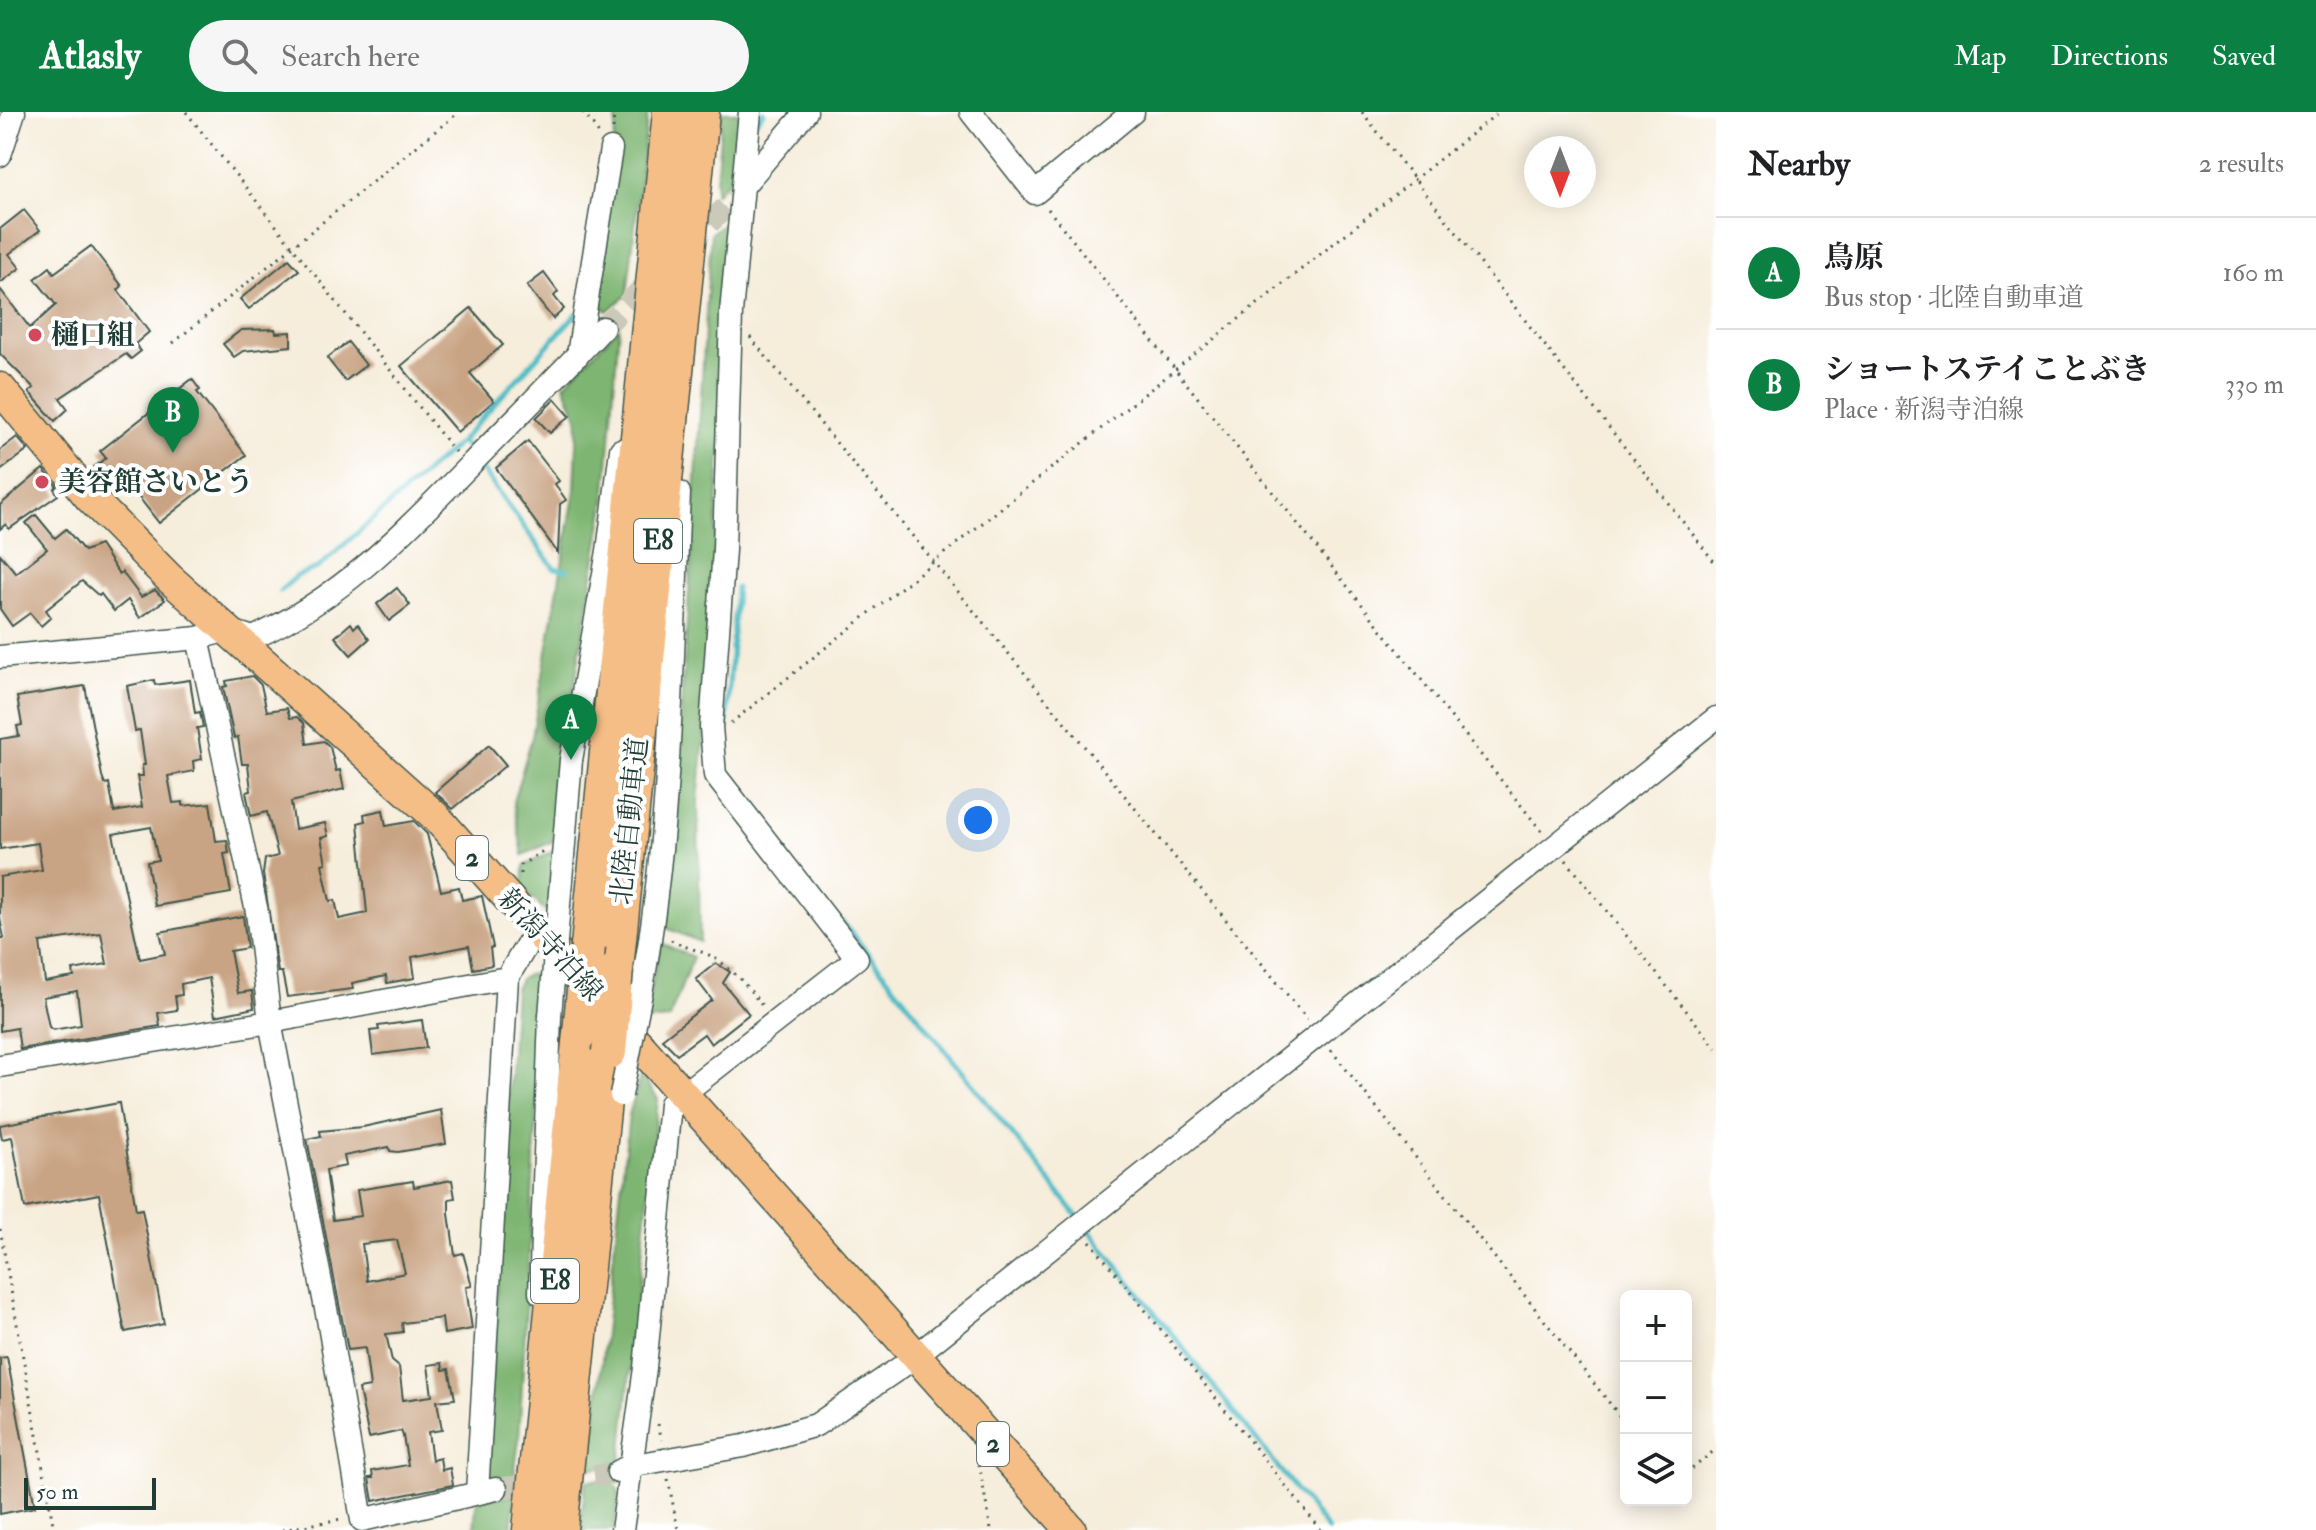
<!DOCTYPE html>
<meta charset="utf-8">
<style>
:root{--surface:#fff;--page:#f6f6f6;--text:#202124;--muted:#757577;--line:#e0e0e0;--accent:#0b8043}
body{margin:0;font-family:"IM FELL Double Pica","Noto Serif JP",serif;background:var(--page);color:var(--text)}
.controls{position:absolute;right:24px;bottom:24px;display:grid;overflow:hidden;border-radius:12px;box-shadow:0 4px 20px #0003}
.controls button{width:72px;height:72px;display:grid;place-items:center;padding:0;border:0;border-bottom:2px solid var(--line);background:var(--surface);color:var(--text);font:40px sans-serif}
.compass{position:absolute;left:1524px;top:24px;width:72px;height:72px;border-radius:50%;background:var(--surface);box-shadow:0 4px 20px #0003;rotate:180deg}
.scale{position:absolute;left:24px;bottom:20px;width:132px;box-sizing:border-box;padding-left:8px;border:4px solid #1f3d34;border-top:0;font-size:22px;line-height:28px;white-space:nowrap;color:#1f3d34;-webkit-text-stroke:6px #fff;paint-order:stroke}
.you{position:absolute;left:978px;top:708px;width:28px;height:28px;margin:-20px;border:6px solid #fff;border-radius:50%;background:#1a73e8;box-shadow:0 0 0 12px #1a73e833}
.badge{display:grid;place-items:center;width:52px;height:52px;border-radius:50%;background:var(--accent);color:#fff;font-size:26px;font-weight:700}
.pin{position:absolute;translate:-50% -66px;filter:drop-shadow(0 2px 4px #0008)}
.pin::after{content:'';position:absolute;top:42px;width:28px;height:24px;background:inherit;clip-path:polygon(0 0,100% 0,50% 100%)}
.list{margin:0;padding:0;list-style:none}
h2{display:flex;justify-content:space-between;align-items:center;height:104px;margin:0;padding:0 32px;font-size:34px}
h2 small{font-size:26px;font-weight:400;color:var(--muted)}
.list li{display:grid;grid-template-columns:52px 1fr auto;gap:24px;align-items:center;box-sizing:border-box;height:112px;padding:0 32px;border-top:2px solid var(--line)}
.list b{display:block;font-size:30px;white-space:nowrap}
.list p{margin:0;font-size:26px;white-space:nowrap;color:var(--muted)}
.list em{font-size:26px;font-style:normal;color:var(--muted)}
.icon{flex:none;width:44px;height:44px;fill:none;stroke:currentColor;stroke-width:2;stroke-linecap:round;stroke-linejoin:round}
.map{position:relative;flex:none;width:1716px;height:1418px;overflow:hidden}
header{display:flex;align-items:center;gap:48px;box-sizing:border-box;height:112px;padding:0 40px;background:var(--accent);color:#fff}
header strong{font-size:38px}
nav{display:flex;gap:44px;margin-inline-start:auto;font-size:28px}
.search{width:560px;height:72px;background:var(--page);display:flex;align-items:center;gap:20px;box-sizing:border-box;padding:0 28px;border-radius:44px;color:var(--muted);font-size:30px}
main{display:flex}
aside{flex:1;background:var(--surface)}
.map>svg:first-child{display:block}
.forest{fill:#7eb572;stroke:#4e7953;stroke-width:2}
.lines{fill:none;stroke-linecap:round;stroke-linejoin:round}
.stream{stroke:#4ebcc6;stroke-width:5}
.building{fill:#c9a484;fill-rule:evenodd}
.minor-tunnel{stroke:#cbcaba;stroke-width:22;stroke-dasharray:22 11;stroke-linecap:butt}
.minor-casing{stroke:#3f574d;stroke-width:25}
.major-casing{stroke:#3f574d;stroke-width:33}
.highway-casing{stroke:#3f574d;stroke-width:37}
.path{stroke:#3f574d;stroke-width:3;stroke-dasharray:2 6;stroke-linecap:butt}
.minor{stroke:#fff;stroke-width:22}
.major{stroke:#f6be87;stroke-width:30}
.highway{stroke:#f6be87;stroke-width:34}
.minor-bridge-casing{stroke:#3f574d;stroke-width:25;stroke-linecap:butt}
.highway-bridge-casing{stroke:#3f574d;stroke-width:37;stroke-linecap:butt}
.minor-bridge{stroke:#fff;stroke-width:22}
.highway-bridge{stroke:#f6be87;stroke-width:34}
.poi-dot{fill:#d1495b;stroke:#fff;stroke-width:3}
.labels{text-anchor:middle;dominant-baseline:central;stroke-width:8;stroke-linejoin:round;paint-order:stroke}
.shield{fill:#fff;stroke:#627771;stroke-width:2}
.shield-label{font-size:26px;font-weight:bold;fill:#1f3d34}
.poi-label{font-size:28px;font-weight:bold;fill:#1f3d34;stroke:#fff;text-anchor:start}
.street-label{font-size:28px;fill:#1f3d34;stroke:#fff}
</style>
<header>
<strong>Atlasly</strong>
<div class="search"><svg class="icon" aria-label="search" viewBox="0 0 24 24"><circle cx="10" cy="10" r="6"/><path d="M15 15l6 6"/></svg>Search here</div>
<nav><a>Map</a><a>Directions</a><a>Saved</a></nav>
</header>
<main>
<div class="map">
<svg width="1716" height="1418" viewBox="0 0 1716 1418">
<rect width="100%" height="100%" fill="#fff"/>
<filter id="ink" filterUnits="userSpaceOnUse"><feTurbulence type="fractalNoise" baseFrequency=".0125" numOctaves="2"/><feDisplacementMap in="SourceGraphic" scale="16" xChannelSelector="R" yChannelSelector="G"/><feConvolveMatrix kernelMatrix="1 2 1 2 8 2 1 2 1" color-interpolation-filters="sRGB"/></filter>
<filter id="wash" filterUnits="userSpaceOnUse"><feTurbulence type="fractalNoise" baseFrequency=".006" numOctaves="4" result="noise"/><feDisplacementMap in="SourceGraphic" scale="32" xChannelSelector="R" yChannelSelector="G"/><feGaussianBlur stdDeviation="1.8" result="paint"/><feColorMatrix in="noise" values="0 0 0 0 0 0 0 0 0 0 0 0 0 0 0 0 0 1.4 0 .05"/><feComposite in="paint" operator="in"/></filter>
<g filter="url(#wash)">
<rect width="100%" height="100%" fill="#f6eddb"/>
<g class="forest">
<path d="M 617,0 L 648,0 L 627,183 L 607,199 L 597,187 Z"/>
<path d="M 722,0 L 744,0 L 738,60 L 715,82 Z"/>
<path d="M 732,106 L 707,592 L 698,690 L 700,830 L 666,816 C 679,753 674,687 679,623 C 692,456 700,288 711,121 Z"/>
<path d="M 619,215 L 605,391 L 553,700 L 553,729 L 523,743 L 513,690 L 532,625 L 575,378 L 578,307 L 564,273 Z"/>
<path d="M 553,739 L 550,803 L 523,777 L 524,754 Z"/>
<path d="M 661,831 L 693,845 L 669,907 L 644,909 Z"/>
<path d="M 529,862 L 544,865 L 519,1328 L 514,1364 L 494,1368 L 486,1355 L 515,877 L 520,867 Z"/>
<path d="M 641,963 L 658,987 L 621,1347 L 613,1354 L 590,1357 L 629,1003 Z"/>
<path d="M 612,1367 L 619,1380 L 614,1418 L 580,1418 L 586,1369 Z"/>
<path d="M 515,1383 L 511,1418 L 474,1418 L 476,1392 L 482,1387 Z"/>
</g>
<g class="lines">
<g class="stream">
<path d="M 756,9 L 764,0"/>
<path d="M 461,329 L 473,344"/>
<path d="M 478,352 L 554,456 L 568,458"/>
<path d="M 280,479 L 297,464 L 319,455 L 461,329 L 576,202"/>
<path d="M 724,646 L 736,476"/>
<path d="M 843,810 L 1079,1106"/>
<path d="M 1088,1117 L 1328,1418"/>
</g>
</g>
<g id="blocks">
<g class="building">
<path d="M 24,98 L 40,118 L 9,142 L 20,156 L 0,171 L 0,117 Z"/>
<path d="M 91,134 L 122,174 L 118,178 L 149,220 L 135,232 L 141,239 L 131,247 L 126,242 L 60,286 L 68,297 L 55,309 L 29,280 L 34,276 L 0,242 L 0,177 L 30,216 L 56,193 L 35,167 L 50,155 L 54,161 Z"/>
<path d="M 289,147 L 299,158 L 249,197 L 240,187 Z"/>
<path d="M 544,161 L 558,180 L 554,184 L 564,197 L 553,207 L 527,174 Z"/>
<path d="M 471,196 L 503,233 L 470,261 L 494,289 L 457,320 L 401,254 Z"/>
<path d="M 275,217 L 276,221 L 291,220 L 291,234 L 243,239 L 234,245 L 223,232 L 241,218 Z"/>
<path d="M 348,230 L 366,253 L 345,269 L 327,246 Z"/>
<path d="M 192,267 L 200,278 L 197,280 L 246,343 L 159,411 L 123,365 L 107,378 L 90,358 L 106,346 L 100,339 Z"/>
<path d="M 555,287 L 570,304 L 550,321 L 536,306 Z"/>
<path d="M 17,325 L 28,338 L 0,359 L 0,338 Z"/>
<path d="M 528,329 L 559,369 L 555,372 L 566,388 L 560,392 L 558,441 L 496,356 Z"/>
<path d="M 43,357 L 57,374 L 54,377 L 58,383 L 9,417 L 6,412 L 0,417 L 0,393 Z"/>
<path d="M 36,403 L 55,426 L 66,417 L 84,439 L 100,433 L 119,462 L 122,460 L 141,485 L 155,478 L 165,488 L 140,506 L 128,488 L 114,499 L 101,482 L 99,484 L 82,469 L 46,498 L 51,505 L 41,514 L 30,501 L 12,514 L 0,497 L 0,442 L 16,461 L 47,437 L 26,411 Z"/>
<path d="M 397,476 L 410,493 L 389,509 L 377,492 Z"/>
<path d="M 351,511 L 354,516 L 358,512 L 369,527 L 351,543 L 335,525 Z"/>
<path d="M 252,564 L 261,573 L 267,599 L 287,596 L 290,606 L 297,605 L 304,611 L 307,632 L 324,629 L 330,635 L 336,659 L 340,658 L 344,677 L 291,690 L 295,717 L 325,711 L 328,724 L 321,726 L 326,751 L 322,752 L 330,789 L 335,788 L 339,807 L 367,801 L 358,711 L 365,709 L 364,702 L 383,698 L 386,714 L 414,709 L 427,722 L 441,779 L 459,775 L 462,788 L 482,784 L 493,835 L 490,836 L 492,853 L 473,857 L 469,834 L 412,845 L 415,866 L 387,871 L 386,864 L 352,871 L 353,877 L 287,885 L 282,860 L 278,860 L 263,762 L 265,747 L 278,744 L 267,700 L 251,704 L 246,680 L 251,679 L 248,652 L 242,652 L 238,625 L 234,626 L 223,575 L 227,574 L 226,569 Z"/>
<path d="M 154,568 L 155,573 L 190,568 L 195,601 L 200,600 L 203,615 L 197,616 L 202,647 L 193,649 L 194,659 L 168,664 L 173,691 L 183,690 L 183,694 L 210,691 L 216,729 L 227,728 L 229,741 L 224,742 L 231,781 L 155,794 L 147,750 L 158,748 L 151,715 L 113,722 L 140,847 L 165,842 L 160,820 L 243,804 L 247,836 L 230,839 L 238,881 L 252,879 L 254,896 L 215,904 L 209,866 L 181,872 L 182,883 L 175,884 L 177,898 L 158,901 L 160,914 L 20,937 L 17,916 L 0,919 L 0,826 L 4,826 L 0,807 L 0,765 L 42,758 L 38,731 L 0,737 L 0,627 L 19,624 L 17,614 L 22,613 L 17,585 L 85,574 L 102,664 L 105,672 L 109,671 L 114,700 L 142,695 L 137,664 L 143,664 L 142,653 L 145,653 L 140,618 L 135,619 L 127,574 ZM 101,821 L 107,852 L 73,858 L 74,865 L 45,870 L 40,830 ZM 77,879 L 81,913 L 53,918 L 49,915 L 43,885 Z"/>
<path d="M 489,633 L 506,653 L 453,697 L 435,680 Z"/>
<path d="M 716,851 L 730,860 L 723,871 L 749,902 L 711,932 L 704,922 L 677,942 L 662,927 L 712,888 L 696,867 Z"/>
<path d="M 422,908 L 426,936 L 373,943 L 370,919 L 379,918 L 378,914 Z"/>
<path d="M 119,991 L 136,1098 L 142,1097 L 164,1212 L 125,1220 L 99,1082 L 25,1096 L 12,1025 L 2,1027 L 0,1016 L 0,1013 Z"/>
<path d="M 441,998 L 446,1032 L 398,1040 L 390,1039 L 389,1035 L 344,1044 L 346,1054 L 326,1058 L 333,1108 L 361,1104 L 357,1078 L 413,1069 L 414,1075 L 452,1068 L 455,1086 L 449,1087 L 449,1102 L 455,1143 L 463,1141 L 472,1174 L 466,1175 L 472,1217 L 444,1222 L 442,1206 L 402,1211 L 403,1220 L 386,1222 L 392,1249 L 399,1255 L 403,1288 L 432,1284 L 428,1253 L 442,1251 L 443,1258 L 449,1257 L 455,1287 L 437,1289 L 442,1318 L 428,1320 L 432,1348 L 440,1346 L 442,1358 L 450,1356 L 453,1373 L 373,1389 L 369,1366 L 373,1366 L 372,1359 L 408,1353 L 403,1324 L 401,1319 L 369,1326 L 359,1277 L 370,1275 L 365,1236 L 348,1238 L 307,1027 L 321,1024 L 320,1019 L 363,1015 ZM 397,1128 L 405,1161 L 367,1169 L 362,1132 Z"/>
<path d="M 7,1245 L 35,1395 L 0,1402 L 0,1246 Z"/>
</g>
</g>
</g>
<g filter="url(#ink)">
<use href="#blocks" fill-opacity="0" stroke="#3f574d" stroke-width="2"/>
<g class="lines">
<g class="minor-tunnel">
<path d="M 686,134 L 734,87"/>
<path d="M 603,216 L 656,163"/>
<path d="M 496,1377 L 617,1361"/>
</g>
<g class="minor-casing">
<g id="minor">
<path d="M 971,0 L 1035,81 L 1133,0"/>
<path d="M 0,43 L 14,0"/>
<path d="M 744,73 L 806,0"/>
<path d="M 578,243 L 611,37"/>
<path d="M 198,526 L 257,800 L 270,910 L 328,1207 L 362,1408 L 496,1377"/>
<path d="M 0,545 L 198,526 L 228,518 L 253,526 C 345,484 402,422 471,352 C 515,307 560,262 603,216"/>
<path d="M 559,792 L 571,648 L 608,439 L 621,338"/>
<path d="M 641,881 C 672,717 672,547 679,381"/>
<path d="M 0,954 L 270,910 L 507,866 L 535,819"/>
<path d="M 540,1181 L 550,904"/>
<path d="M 618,1360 L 629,1354 L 744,1334 L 816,1313 L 904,1253 L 1716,606"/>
<path d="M 477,1381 L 507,866"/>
<path d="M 622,1418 L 645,1256 L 670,992 L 857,846 L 715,663 L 711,615 L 724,438 L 731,201 L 750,0"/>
</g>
</g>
<g class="major-casing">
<path id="major" d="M 0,276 L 90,386 L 169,466 L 436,705 L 1071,1418"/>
</g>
<g class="highway-casing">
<g id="highway">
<path d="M 588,834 L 670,0"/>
<path d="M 616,857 L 702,0"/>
<path d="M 530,1418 L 580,921"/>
<path d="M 560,1418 L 609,940"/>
</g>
</g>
<g class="path">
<path d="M 186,0 L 455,340"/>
<path d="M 583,0 L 600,23"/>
<path d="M 1362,0 L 1716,452"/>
<path d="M 613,17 L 614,0"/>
<path d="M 1048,97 L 1543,721"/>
<path d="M 750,225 L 1307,907"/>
<path d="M 173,231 L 459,0"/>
<path d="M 731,611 L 1499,0"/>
<path d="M 1566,748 L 1716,936"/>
<path d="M 521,762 L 521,753 L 543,739"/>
<path d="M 671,828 C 685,836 700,838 713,845 C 734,858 748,875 763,895"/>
<path d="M 1331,938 L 1626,1312"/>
<path d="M 0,1117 L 54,1418"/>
<path d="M 1090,1129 L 1321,1418"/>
<path d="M 658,1312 L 662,1328"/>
<path d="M 979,1352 L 991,1418"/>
<path d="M 1686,1362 L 1716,1337"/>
<path d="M 668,1367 L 678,1418"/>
<path d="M 282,1418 L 341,1407"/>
</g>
<use href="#minor" class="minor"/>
<use href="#major" class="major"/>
<use href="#highway" class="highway"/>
<g class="minor-bridge-casing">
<g id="minor-bridge">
<path d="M 550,904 L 559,792"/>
<path d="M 621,983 L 641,881"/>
</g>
</g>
<g class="highway-bridge-casing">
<g id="highway-bridge">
<path d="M 580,921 L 588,834"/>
<path d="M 609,940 L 616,857"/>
</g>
</g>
<use href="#minor-bridge" class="minor-bridge"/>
<use href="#highway-bridge" class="highway-bridge"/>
</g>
</g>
<g class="poi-dot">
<circle cx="35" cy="223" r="8"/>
<circle cx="42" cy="370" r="8"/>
</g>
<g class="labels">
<g class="shield">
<rect x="634" y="407" width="48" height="44" rx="6"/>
<rect x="456" y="724" width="32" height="44" rx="6"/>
<rect x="531" y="1147" width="48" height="44" rx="6"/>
<rect x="977" y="1310" width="32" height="44" rx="6"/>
</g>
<g class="shield-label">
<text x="658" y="429">E8</text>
<text x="472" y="746">2</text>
<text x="555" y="1169">E8</text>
<text x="993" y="1332">2</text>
</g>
<g class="poi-label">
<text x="51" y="223">樋口組</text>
<text x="58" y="370">美容館さいとう</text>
</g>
<g class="street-label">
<text transform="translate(630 709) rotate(-84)">北陸自動車道</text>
<text transform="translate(550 833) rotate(48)">新潟寺泊線</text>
</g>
</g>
</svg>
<div class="controls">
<button>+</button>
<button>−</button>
<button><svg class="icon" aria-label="layers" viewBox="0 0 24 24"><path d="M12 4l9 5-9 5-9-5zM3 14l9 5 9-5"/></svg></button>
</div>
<svg class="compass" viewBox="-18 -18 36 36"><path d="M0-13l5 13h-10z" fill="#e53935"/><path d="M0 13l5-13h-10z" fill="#757577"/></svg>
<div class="scale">50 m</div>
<div class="you"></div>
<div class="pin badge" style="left:571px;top:648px">A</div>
<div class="pin badge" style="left:173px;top:341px">B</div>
</div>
<aside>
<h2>Nearby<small>2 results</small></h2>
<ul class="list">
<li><span class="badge">A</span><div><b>鳥原</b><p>Bus stop · 北陸自動車道</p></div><em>160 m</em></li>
<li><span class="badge">B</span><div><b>ショートステイことぶき</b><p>Place · 新潟寺泊線</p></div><em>330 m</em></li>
</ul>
</aside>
</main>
